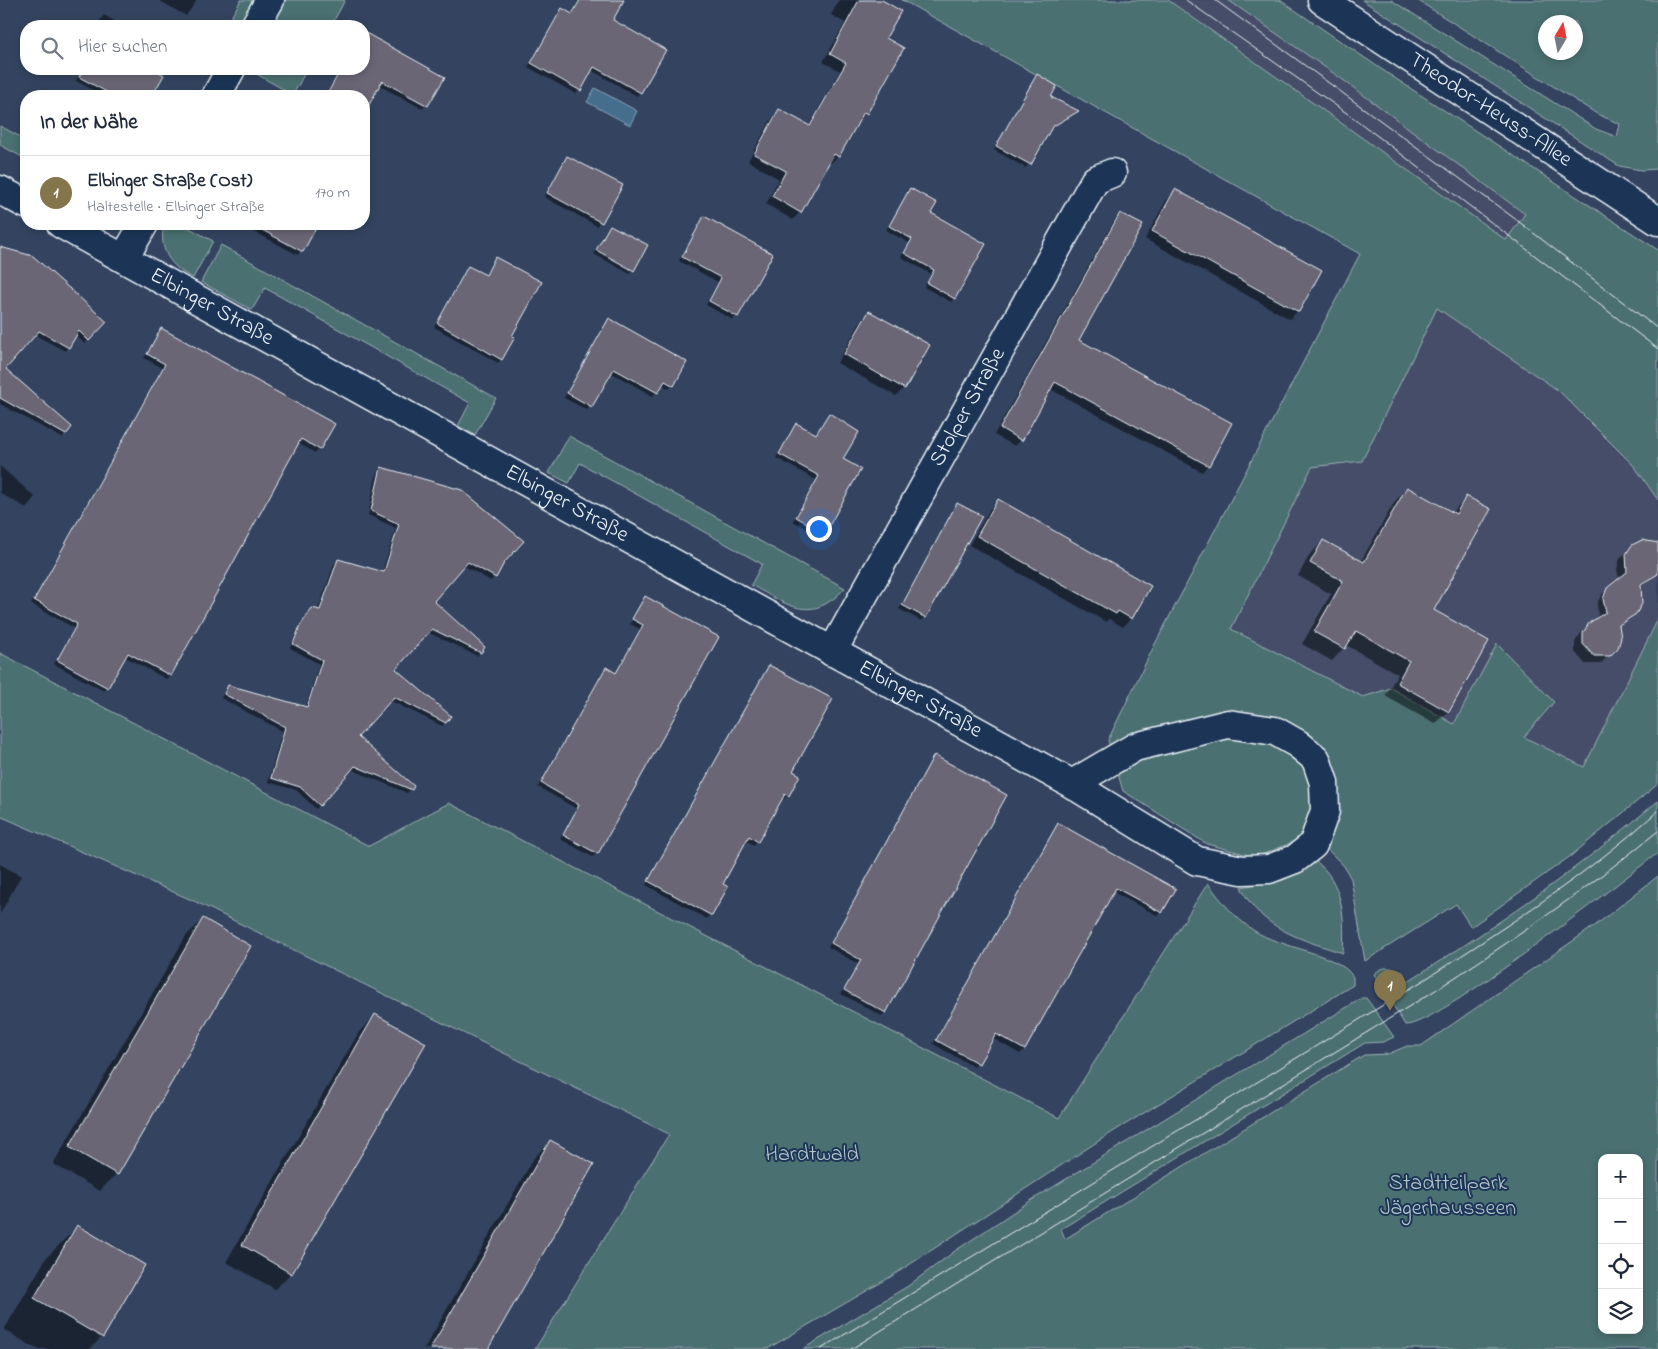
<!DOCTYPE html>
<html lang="de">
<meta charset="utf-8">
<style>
:root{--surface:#fff;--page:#f6f6f7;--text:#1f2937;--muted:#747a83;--line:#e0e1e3;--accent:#84754c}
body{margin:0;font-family:"Indie Flower",sans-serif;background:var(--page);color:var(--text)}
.controls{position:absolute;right:15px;bottom:15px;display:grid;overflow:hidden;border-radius:10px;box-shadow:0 2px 8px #0003}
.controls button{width:45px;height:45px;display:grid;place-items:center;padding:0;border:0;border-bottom:1px solid var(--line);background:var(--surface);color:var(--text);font:25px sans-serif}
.compass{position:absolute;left:1538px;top:15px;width:45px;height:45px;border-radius:50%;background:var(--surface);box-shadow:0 2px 8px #0003;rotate:10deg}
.you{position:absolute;left:818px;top:528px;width:18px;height:18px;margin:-12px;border:4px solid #fff;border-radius:50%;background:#1a73e8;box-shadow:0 0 0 8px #1a73e833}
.badge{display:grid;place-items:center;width:32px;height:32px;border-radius:50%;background:var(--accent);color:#fff;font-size:16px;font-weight:700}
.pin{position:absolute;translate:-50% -41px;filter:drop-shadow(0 1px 2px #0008)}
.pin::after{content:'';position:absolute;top:26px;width:18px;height:15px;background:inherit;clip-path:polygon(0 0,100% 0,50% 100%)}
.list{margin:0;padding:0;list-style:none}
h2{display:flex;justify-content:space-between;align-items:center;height:65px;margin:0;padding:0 20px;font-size:21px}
h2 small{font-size:16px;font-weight:400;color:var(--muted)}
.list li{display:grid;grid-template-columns:32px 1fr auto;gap:15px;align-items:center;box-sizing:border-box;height:75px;padding:0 20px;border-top:1px solid var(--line)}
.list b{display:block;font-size:19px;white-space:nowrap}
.list p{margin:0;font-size:16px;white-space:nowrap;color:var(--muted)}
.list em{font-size:16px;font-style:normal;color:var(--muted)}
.icon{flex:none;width:28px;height:28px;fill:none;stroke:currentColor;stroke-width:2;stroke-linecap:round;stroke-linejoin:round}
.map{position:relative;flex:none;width:1658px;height:1349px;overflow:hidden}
.search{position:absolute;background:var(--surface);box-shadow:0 2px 8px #0003;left:20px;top:20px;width:350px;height:55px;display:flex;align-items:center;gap:12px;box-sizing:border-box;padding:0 18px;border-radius:20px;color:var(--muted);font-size:19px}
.panel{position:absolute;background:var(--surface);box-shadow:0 2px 8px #0003;left:20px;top:90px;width:350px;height:140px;border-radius:20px}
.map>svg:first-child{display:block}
.built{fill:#444e67}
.green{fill:#4c7071;stroke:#9ab0b4;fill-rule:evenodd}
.water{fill:#456e8d;stroke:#86a2b8}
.shadow{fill:#0007}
.building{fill:#6a6676;stroke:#e8f1f8}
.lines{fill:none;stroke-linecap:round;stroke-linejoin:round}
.street-casing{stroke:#e8f1f8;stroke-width:31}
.secondary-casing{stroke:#e8f1f8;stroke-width:31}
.street{stroke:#1d3557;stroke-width:28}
.secondary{stroke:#1d3557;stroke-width:28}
.tram{stroke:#e8f1f8;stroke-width:1}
.labels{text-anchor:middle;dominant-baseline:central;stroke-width:4;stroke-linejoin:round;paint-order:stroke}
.street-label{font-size:22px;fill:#e8f1f8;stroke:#1d3557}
.park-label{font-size:22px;fill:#b1c4c9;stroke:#1d3557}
</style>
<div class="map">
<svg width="1658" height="1349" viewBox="0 0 1658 1349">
<rect width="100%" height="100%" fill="#344460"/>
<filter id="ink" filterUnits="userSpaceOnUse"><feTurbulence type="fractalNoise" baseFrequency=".02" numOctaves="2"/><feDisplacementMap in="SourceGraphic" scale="10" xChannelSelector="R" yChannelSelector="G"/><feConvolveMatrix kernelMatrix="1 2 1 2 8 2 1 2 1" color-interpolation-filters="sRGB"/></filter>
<g filter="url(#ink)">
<g class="built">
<path d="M 1168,0 L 1228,0 L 1339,77 L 1525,214 L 1506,241 Z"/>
<path d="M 1437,308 L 1559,391 L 1635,467 L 1658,500 L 1658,619 L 1584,767 L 1524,737 L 1408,773 L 1154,646 Z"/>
</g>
<g class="green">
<path d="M 241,0 L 254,0 L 239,26 L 226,26 Z"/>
<path d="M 285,0 L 345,0 L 331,26 L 271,26 Z"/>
<path d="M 902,0 L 1168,0 L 1506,240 L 1525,214 L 1339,77 L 1228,0 L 1280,0 L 1390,75 L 1658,250 L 1658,500 L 1635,467 L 1559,391 L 1437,308 L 1362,461 L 1312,467 L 1231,629 L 1363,697 L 1391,688 L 1454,724 L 1497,644 L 1554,702 L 1524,737 L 1584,767 L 1658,619 L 1658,784 L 1572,855 L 1471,927 L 1456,904 L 1365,961 L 1351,879 L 1344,866 L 1325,847 L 1333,826 L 1256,857 L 1207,844 L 1123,791 L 1108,740 L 1154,646 L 1360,254 Z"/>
<path d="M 1362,0 L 1391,0 L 1596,129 L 1617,137 L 1620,124 L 1597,114 L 1417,0 L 1658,0 L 1658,169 L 1641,170 L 1619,166 ZM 1546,22 L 1576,22 L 1576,52 L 1546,52 Z"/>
<path d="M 248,69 L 307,69 L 293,95 Z"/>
<path d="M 0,126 L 26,140 L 26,159 L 0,145 Z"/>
<path d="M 164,224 L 182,224 L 213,241 L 193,278 C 170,267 158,249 164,224 Z"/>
<path d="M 221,245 L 496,398 L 475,435 L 458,426 L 470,403 L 265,288 L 252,310 L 201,282 Z"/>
<path d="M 569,436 L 845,588 C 811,625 788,605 751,585 L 762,564 L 580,463 L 569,483 L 549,473 Z"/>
<path d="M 0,653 L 369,846 L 449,803 L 1059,1118 L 1208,883 C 1221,901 1234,917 1253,930 C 1279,948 1339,953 1353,977 L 1353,985 L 1103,1138 L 892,1276 L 767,1349 L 535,1349 L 669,1134 L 194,901 L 0,816 Z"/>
<path d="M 1658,801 L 1658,853 C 1622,880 1436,1027 1405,1025 L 1374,974 C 1384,965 1390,967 1403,972 L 1408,981 C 1496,927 1579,868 1658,801 Z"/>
<path d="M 1314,860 C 1344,881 1345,920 1343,953 C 1303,940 1260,929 1241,887 L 1283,880 L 1296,873 Z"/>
<path d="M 1658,876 L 1658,1349 L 803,1349 L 908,1286 L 955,1251 L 1027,1203 L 1362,998 L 1366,998 L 1369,1002 L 1394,1037 L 1383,1042 L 1365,1043 L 1061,1229 L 1065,1239 L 1364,1055 L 1388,1054 L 1407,1046 L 1421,1046 L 1596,925 ZM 1602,1158 L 1639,1158 L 1639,1330 L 1602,1330 Z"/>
</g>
<path class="water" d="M 595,88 L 637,111 L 630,125 L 587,102 Z"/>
<g class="shadow">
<path d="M 158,0 L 197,0 L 186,16 Z"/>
<path d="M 579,0 L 623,0 L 611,21 L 640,92 L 637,96 L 591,70 L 576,94 L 528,67 L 559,13 L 562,9 L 571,14 Z"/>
<path d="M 839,0 L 879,0 L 884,38 L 866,113 L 859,120 L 838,156 L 831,163 L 828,162 L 800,212 L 793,220 L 766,204 L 779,179 L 748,161 L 772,118 L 779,111 L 808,127 L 840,71 L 823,62 L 845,23 L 831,15 Z"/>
<path d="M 104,15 L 123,26 L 96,26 Z"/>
<path d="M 364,34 L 443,77 L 423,109 L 378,85 L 364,111 L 364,96 L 325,96 L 340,69 L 364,69 Z"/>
<path d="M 83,69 L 152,69 L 163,75 L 150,96 L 104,96 L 76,81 Z"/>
<path d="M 1037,76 L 1050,97 L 1077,111 L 1050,129 L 1026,168 L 994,150 Z"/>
<path d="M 567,157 L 621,186 L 597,226 L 544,197 Z"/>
<path d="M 910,190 L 929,214 L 954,298 L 951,302 L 924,287 L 931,274 L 901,257 L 909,243 L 886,230 Z"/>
<path d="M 1175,191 L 1298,311 L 1290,319 L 1145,239 L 1167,199 Z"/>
<path d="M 1120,214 L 1077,341 L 1208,465 L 1202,472 L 1050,389 L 1021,440 L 1015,446 L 994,435 L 1114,221 Z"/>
<path d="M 704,218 L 771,254 L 733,320 L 706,305 L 718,282 L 679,261 Z"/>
<path d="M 252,224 L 317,224 L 298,255 L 249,229 Z"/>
<path d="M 611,226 L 633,270 L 630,274 L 594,254 Z"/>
<path d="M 0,248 L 88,340 L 85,344 L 75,335 L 65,351 L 35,335 L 5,369 L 65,435 L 62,438 L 0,404 Z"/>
<path d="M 495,259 L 510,336 L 501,359 L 498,363 L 434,327 L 465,271 L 468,267 L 484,276 Z"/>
<path d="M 869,312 L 904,388 L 896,396 L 837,363 L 861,321 Z"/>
<path d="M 609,319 L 673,385 L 669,389 L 661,384 L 653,396 L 610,372 L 587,410 L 564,398 Z"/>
<path d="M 162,330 L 319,449 L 315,453 L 298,443 L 170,676 L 166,679 L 125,657 L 104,691 L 54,664 L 74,628 L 31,604 L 162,368 L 144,358 Z"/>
<path d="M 829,414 L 841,459 L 859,469 L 820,536 L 793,521 L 816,480 L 776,458 L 796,424 L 815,435 Z"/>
<path d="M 0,466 L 35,497 L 26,508 L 0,493 Z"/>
<path d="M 381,468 L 503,562 L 491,581 L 464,566 L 432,601 L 480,652 L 477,656 L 427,632 L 394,669 L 445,722 L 442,726 L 389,700 L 357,737 L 411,789 L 407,793 L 351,769 L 316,809 L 296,790 L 268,782 L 282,731 L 221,698 L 228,687 L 305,708 L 319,664 L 290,648 L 297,631 L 309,613 L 318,610 L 334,564 L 338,560 L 382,572 L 396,528 L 368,515 L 377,472 Z"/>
<path d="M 1407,488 L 1452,513 L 1466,497 L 1432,610 L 1487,641 L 1448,712 L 1435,724 L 1385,696 L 1398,674 L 1346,645 L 1332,661 L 1302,644 L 1331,594 L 1298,576 L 1310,554 L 1323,541 L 1361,561 L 1395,501 Z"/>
<path d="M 998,501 L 1131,618 L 1123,627 L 1109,619 L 1106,622 L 969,545 L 990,509 Z"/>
<path d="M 957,504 L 925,617 L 921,621 L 899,609 Z"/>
<path d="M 1658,547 L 1658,572 L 1640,587 L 1635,613 L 1618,627 L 1617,648 L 1600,664 L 1585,664 L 1575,652 L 1575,642 L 1581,633 L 1598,619 L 1597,603 L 1602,594 L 1619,579 L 1617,569 L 1620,558 L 1629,550 Z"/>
<path d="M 646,598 L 717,638 L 593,857 L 560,839 L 577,809 L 538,787 L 602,673 L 606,669 L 615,674 L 640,629 L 630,624 Z"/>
<path d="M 770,666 L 792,771 L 788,795 L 784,799 L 781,798 L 757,841 L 754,845 L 745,840 L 721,884 L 726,887 L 707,919 L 646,885 Z"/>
<path d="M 935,757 L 885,1012 L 882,1016 L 841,994 L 858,964 L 828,947 Z"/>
<path d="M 1058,825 L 1161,913 L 1158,916 L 1113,892 L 1024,1050 L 1020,1054 L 992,1038 L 974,1067 L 933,1044 Z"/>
<path d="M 0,864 L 21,876 L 0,914 Z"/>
<path d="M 203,919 L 116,1174 L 100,1191 L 53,1164 L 186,936 Z"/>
<path d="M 375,1015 L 291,1273 L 275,1289 L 226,1262 L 359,1032 Z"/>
<path d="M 550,1141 L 486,1349 L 424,1349 L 534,1158 Z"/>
<path d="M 77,1227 L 102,1337 L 90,1349 L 37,1349 L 4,1330 L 46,1258 Z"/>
</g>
<g class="building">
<path d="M 580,0 L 624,0 L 613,20 L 666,50 L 641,93 L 594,67 L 581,91 L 531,63 L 562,8 L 572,14 Z"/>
<path d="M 859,0 L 882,0 L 901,11 L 886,38 L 904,48 L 867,114 L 864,112 L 839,157 L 834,154 L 801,213 L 772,196 L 786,171 L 754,154 L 779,109 L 810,126 L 846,63 L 830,54 Z"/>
<path d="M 364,32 L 445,77 L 428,106 L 382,81 L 364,114 L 364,96 L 326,96 L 341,69 L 364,69 Z"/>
<path d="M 83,69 L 154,69 L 164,75 L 152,96 L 114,96 L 79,77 Z"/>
<path d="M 1037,74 L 1057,86 L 1051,97 L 1079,111 L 1052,127 L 1031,165 L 996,146 Z"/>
<path d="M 567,156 L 623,185 L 602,223 L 547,193 Z"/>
<path d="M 910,188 L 937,203 L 931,213 L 986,244 L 955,299 L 927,283 L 934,270 L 904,253 L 912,239 L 889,226 Z"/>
<path d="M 1175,189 L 1322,270 L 1299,312 L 1152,231 Z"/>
<path d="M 1120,213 L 1143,225 L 1079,340 L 1232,423 L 1209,466 L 1055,382 L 1022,441 L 1000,428 Z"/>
<path d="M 704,216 L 773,254 L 738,317 L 709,301 L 721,278 L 682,257 Z"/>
<path d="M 251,224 L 318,224 L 303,252 Z"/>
<path d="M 610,225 L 648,245 L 634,271 L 596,250 Z"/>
<path d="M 0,247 L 33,256 L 107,322 L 89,341 L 79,331 L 69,348 L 39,331 L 6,369 L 72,427 L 66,435 L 0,398 Z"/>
<path d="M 495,257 L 542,282 L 512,336 L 515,337 L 502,360 L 437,323 L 468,266 L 486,275 Z"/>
<path d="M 869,311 L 930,345 L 905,389 L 844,354 Z"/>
<path d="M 609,318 L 687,362 L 674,386 L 665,381 L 658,393 L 614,369 L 592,407 L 567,393 Z"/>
<path d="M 161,328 L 335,424 L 320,450 L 301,439 L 171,676 L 128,653 L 108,688 L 57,660 L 77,624 L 34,600 L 165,364 L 147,354 Z"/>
<path d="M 829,413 L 859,432 L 843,459 L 861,469 L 825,533 L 796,517 L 819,476 L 779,454 L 796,423 L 816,434 Z"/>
<path d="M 381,467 L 462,490 L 524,541 L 504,563 L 496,578 L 468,562 L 434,601 L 485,647 L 481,653 L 432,629 L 396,669 L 451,716 L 446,723 L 394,697 L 358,737 L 414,786 L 412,790 L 355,766 L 320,806 L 300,787 L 271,778 L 285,727 L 224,694 L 228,685 L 307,707 L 322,660 L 293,644 L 300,626 L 312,608 L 320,610 L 338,559 L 384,572 L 399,524 L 371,511 Z"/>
<path d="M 1407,487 L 1456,514 L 1466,496 L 1491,509 L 1434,610 L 1489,641 L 1449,712 L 1397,683 L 1409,661 L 1356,631 L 1345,649 L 1314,632 L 1343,581 L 1310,563 L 1323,540 L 1364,562 Z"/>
<path d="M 998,499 L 1151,586 L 1132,619 L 1118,611 L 1116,614 L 977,536 Z"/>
<path d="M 957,503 L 982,516 L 926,618 L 902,605 Z"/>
<path d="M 1642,540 L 1658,543 L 1658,574 L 1641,584 L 1642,604 L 1636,614 L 1619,625 L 1621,638 L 1618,648 L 1610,656 L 1594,656 L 1583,644 L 1583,633 L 1589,623 L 1606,612 L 1603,599 L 1607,588 L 1627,572 L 1626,554 L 1632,545 Z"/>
<path d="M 645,596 L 719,637 L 598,854 L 563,835 L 579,805 L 541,783 L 606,667 L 616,673 L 643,625 L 632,619 Z"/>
<path d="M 769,665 L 833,699 L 793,771 L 800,775 L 789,796 L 785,794 L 758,842 L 749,836 L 723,884 L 728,887 L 712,916 L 648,881 Z"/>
<path d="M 934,755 L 1007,795 L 886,1013 L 844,990 L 861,960 L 831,943 Z"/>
<path d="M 1058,823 L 1176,889 L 1162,913 L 1116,888 L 1025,1050 L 996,1034 L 979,1064 L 936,1040 Z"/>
<path d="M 203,918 L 251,946 L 118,1175 L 69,1147 Z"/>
<path d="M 375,1014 L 426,1043 L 292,1274 L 242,1245 Z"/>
<path d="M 550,1140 L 594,1164 L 556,1231 L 488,1349 L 430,1349 Z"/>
<path d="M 77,1225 L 145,1265 L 103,1338 L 34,1298 Z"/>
</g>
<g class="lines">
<g class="street-casing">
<g id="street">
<path d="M 255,26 L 270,0"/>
<path d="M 216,96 L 231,69"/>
<path d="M 0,190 L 26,204"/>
<path id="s1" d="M 61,224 L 1072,784 L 1197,861 L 1242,870 L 1269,869 L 1295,859 L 1313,845 L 1325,811 L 1324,783 L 1316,759 L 1298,744 L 1275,731 L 1228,724 L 1135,747 L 1072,784"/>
<path d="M 124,258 L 144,224"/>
<path id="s2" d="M 832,652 L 1095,180 L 1112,173"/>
</g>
</g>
<g class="secondary-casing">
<g id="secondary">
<path id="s3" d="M 1322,0 L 1658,221"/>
</g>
</g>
<use href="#street" class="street"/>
<use href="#secondary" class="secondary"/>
<g class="tram">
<path d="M 1186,0 L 1355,119 L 1658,349"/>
<path d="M 1215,0 L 1514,218 L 1658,329"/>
<path d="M 821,1349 L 1424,980 C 1504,928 1587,875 1658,811"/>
<path d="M 851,1349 L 1431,993 C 1510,942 1586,890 1658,831"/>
</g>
</g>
</g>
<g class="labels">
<g class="street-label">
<text stroke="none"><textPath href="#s3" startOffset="201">Theodor-Heuss-Allee</textPath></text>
<text stroke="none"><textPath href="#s1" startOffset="172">Elbinger Straße</textPath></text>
<text stroke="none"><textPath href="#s2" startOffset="280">Stolper Straße</textPath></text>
<text stroke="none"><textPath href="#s1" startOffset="578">Elbinger Straße</textPath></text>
<text stroke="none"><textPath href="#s1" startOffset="982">Elbinger Straße</textPath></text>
</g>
<g class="park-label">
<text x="812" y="1155">Hardtwald</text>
<text x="1448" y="1184">Stadtteilpark<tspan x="1448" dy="25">Jägerhausseen</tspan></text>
</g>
</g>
</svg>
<div class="controls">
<button>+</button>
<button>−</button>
<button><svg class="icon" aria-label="locate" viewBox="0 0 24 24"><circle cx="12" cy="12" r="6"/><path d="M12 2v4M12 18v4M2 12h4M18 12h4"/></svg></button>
<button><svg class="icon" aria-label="layers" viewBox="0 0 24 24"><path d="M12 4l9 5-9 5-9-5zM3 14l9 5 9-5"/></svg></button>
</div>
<svg class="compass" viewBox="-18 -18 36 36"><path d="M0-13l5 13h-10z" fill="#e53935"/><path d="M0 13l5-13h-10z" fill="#747a83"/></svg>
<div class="you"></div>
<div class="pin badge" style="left:1390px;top:1011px">1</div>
<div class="search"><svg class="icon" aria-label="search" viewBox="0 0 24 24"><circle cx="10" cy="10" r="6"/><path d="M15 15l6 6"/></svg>Hier suchen</div>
<section class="panel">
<h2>In der Nähe<small></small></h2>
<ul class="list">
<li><span class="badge">1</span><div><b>Elbinger Straße (Ost)</b><p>Haltestelle · Elbinger Straße</p></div><em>170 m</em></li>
</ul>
</section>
</div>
